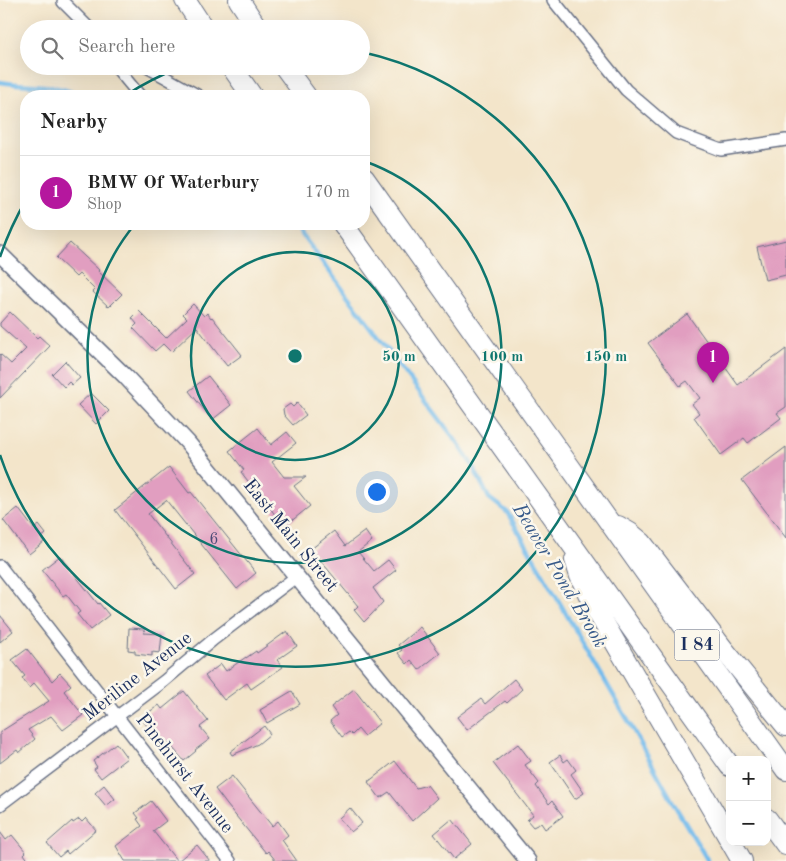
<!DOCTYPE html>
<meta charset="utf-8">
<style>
:root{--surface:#fff;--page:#f2f2f2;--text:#222;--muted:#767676;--line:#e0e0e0;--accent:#b5179e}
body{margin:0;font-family:"Old Standard TT",serif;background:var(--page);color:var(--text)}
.controls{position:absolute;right:15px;bottom:15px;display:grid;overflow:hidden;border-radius:10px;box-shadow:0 5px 20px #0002}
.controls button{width:45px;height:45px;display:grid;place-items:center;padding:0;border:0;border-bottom:1px solid var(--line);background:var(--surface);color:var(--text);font:25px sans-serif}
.you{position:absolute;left:376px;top:491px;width:18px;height:18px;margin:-12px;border:4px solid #fff;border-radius:50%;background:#1a73e8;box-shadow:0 0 0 8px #1a73e833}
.badge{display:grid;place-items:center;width:32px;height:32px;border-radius:50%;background:var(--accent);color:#fff;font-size:16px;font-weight:700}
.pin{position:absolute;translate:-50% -41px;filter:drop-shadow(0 1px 2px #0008)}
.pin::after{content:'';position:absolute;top:26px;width:18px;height:15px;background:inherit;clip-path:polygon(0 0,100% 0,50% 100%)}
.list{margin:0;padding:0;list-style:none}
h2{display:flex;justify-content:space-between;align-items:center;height:65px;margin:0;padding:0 20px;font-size:21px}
h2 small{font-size:16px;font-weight:400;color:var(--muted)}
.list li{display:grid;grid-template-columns:32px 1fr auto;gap:15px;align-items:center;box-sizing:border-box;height:75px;padding:0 20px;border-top:1px solid var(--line)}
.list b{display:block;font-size:19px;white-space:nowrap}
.list p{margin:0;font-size:16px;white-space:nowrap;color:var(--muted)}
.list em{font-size:16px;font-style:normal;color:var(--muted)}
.icon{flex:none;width:28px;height:28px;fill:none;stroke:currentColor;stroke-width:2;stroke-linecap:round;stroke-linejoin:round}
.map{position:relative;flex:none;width:786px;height:861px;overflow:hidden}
.search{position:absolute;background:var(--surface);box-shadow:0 5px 20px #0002;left:20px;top:20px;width:350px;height:55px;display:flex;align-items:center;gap:12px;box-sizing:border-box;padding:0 18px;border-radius:28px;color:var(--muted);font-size:19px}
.panel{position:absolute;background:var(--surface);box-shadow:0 5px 20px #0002;left:20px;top:90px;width:350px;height:140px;border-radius:20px}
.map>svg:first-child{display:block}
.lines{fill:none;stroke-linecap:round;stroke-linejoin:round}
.stream{stroke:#74bcec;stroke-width:4.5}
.building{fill:#e19ec0}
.minor-casing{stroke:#676f84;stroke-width:14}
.secondary-casing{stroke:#676f84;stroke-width:18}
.motorway-casing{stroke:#676f84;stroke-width:22}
.minor{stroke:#fff;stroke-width:11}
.secondary{stroke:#fff;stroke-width:15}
.motorway{stroke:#fff;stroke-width:20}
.ring{fill:none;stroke:#0f766e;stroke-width:2.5}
.labels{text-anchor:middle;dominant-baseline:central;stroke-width:5;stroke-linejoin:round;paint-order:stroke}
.number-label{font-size:16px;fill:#4c4b76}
.shield{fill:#fbf7ec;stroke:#5e6b89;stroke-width:1}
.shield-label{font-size:18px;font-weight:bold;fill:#1b2f5e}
.street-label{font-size:19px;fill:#1b2f5e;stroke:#fbf7ec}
.water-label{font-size:20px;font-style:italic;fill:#365989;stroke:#fbf7ec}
.centre{fill:#0f766e;stroke:#fbf7ec;stroke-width:2.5}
.ring-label{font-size:15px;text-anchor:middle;font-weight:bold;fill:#0f766e;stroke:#fbf7ec;stroke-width:5;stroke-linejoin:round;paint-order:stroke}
</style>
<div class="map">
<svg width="786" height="861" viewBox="0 0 786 861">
<rect width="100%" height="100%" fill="#fbf7ec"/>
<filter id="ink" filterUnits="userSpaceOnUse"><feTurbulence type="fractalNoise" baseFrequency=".02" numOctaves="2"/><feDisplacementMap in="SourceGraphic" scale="10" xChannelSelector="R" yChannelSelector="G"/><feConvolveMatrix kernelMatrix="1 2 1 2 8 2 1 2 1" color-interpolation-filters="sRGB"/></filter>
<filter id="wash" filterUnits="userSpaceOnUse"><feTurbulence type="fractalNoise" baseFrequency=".0096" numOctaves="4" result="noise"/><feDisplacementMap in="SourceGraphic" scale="20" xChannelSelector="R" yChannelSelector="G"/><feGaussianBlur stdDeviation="1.12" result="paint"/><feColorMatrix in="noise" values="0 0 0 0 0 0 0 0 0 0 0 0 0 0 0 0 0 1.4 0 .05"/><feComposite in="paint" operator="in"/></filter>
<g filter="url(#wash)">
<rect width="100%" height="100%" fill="#f3e5ca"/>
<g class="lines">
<g class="stream">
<path d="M 0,82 C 25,87 58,82 79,96"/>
<path d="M 294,224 L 459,445 L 472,465 L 489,498 L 507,512 L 626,717 L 675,806 L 708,861"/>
</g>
</g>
<g id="blocks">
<g class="building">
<path d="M 786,240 L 786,275 L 765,280 L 757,247 Z"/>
<path d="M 70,243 L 99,270 L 98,271 L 122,294 L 109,307 L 93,292 L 95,290 L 79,274 L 76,277 L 56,258 Z"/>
<path d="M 193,304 L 204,316 L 207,313 L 211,318 L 212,317 L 242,355 L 227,366 L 197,327 L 171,352 L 163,344 L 155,351 L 133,328 L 137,324 L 132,318 L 139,311 L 166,338 L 187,318 L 183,314 Z"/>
<path d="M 10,312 L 37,338 L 39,336 L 50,346 L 0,398 L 0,354 L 11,364 L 26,349 L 0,326 L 0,323 Z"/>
<path d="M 687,314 L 738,385 L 786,349 L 786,407 L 777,413 L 781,418 L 748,443 L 744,438 L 721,455 L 694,417 L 699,413 L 692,404 L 700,398 L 687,381 L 680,386 L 648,343 Z"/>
<path d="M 65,361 L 80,378 L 72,385 L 69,382 L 64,387 L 52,374 Z"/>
<path d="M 208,376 L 231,405 L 212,420 L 189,391 Z"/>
<path d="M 91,393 L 109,411 L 96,424 L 78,405 Z"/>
<path d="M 297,403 L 306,415 L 293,425 L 284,415 L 283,409 L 290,404 L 293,407 Z"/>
<path d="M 258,428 L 271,445 L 287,432 L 296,443 L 272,462 L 284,477 L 306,477 L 294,486 L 310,506 L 284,527 L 273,512 L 254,483 L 251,485 L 241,472 L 244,470 L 229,451 Z"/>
<path d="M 786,447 L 786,538 L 742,480 Z"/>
<path d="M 169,467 L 189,493 L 191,492 L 256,573 L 237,589 L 166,500 L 148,514 L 195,574 L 176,589 L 115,510 Z"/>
<path d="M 18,508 L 34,529 L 39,525 L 46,534 L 41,538 L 44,542 L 29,554 L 3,520 Z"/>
<path d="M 334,531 L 345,546 L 365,531 L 372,541 L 358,552 L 374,571 L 388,560 L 396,570 L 373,588 L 383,602 L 371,615 L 364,622 L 354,610 L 358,606 L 311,549 Z"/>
<path d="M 60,556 L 98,604 L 99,603 L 109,615 L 90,630 L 77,614 L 80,612 L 66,594 L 63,596 L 42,570 Z"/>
<path d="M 0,615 L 13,631 L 0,642 Z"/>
<path d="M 420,627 L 440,653 L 419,670 L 411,660 L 407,664 L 398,653 L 402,650 L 398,645 Z"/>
<path d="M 129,628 L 145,629 L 144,633 L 162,634 L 160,653 L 152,652 L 152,656 L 135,654 L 135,651 L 128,650 Z"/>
<path d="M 287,631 L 297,646 L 277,660 L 283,667 L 251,689 L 247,683 L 224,700 L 205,676 L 221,664 L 226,671 L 246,657 L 246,658 L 256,651 L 257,653 Z"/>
<path d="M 27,649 L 52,681 L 60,673 L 71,685 L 64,691 L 83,715 L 63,730 L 51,716 L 28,730 L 35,739 L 19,753 L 17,750 L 0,763 L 0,732 L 49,701 L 34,683 L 29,688 L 22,678 L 25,676 L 12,660 Z"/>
<path d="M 514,679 L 522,689 L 507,703 L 505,701 L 467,730 L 457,717 L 481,699 L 485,704 Z"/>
<path d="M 354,689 L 380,723 L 364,736 L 358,729 L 352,735 L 349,732 L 342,737 L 330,721 L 337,715 L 331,707 Z"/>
<path d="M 184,691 L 208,721 L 200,727 L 210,739 L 195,750 L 196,751 L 184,761 L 167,741 L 162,745 L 141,718 L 159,705 L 162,709 Z"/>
<path d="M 292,691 L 300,704 L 267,723 L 260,710 Z"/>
<path d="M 264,726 L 270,734 L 258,744 L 232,755 L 230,752 Z"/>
<path d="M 116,743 L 127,758 L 101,778 L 94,769 L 97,767 L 93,761 Z"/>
<path d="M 518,744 L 531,761 L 525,765 L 539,783 L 536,786 L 549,804 L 552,801 L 563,816 L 545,829 L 541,823 L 533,827 L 527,820 L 533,815 L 493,763 Z"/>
<path d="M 560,755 L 564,762 L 568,759 L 576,770 L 571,774 L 584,793 L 575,799 L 550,762 Z"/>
<path d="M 395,761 L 416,788 L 427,785 L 437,798 L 412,821 L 389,792 L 380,798 L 368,782 Z"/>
<path d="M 232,776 L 272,826 L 278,821 L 288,835 L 282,840 L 297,861 L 276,861 L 268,851 L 266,853 L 227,805 L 215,789 Z"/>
<path d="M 104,785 L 115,799 L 106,806 L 95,793 Z"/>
<path d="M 151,801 L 166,821 L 153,831 L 177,861 L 125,861 L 116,846 L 142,826 L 137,819 L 139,818 L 135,813 Z"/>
<path d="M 350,808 L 362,823 L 351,832 L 339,818 Z"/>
<path d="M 86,818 L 96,830 L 68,854 L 66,851 L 59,857 L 47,843 L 72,821 L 73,823 L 79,819 L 82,822 Z"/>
<path d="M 452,819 L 472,844 L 454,859 L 434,834 Z"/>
<path d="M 0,832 L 6,840 L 12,835 L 26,852 L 24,854 L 29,861 L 0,861 Z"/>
<path d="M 197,845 L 210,861 L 178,861 Z"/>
</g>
</g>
</g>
<g filter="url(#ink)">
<use href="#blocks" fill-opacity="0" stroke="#676f84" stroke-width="1"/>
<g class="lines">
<g class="minor-casing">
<g id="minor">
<path d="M 553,0 L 626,90 L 676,133 L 721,150 L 786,140"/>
<path d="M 63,2 L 90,29"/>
<path d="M 115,66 L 140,96"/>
<path d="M 145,66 L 199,96"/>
<path d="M 0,566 L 230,861"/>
<path d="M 0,805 L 164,681 L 214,639 L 297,576"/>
</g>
</g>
<g class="secondary-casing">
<path id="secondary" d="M 0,254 L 126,377 L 188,443 L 528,861"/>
</g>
<g class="motorway-casing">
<g id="motorway">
<path d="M 185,0 L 204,29"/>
<path d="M 239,0 L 258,29"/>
<path d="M 231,66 L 252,96"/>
<path d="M 284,66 L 306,96"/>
<path d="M 364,178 L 786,770"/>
<path d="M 343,224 L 730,766"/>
<path d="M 618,526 L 630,533 L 642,543 L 724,650 L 786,726"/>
<path d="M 575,560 L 580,576 L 594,606 L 730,840"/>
<path d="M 767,819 L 786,845"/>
<path d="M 731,842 L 742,861"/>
</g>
</g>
<use href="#minor" class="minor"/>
<use href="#secondary" class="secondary"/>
<use href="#motorway" class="motorway"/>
</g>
</g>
<g class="ring">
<circle cx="295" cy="356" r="104"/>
<path d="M364 161A207 207 0 1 1 135 224"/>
<path d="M0 257A311 311 0 0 1 26 200M126 95A311 311 0 0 1 181 67M362 52A311 311 0 1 1 0 455"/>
</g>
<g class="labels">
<g class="number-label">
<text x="214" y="540">6</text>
</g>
<rect class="shield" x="674.5" y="629.5" width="45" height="31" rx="4"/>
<g class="shield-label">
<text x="697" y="645">I 84</text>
</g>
<g class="street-label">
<text transform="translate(290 536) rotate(51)">East Main Street</text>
<text transform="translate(138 677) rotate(-38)">Meriline Avenue</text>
<text transform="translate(184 774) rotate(52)">Pinehurst Avenue</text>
</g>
<g class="water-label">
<text transform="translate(559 576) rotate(59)">Beaver Pond Brook</text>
</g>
</g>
<circle cx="295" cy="356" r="8" class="centre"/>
<g class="ring-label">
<text x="399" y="361">50 m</text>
<text x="502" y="361">100 m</text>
<text x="606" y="361">150 m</text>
</g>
</svg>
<div class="controls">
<button>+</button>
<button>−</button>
</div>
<div class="you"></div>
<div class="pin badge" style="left:713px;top:383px">1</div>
<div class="search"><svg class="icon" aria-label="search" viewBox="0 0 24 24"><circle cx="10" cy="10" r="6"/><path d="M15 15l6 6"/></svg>Search here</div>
<section class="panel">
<h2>Nearby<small></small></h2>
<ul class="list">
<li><span class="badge">1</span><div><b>BMW Of Waterbury</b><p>Shop</p></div><em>170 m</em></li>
</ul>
</section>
</div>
